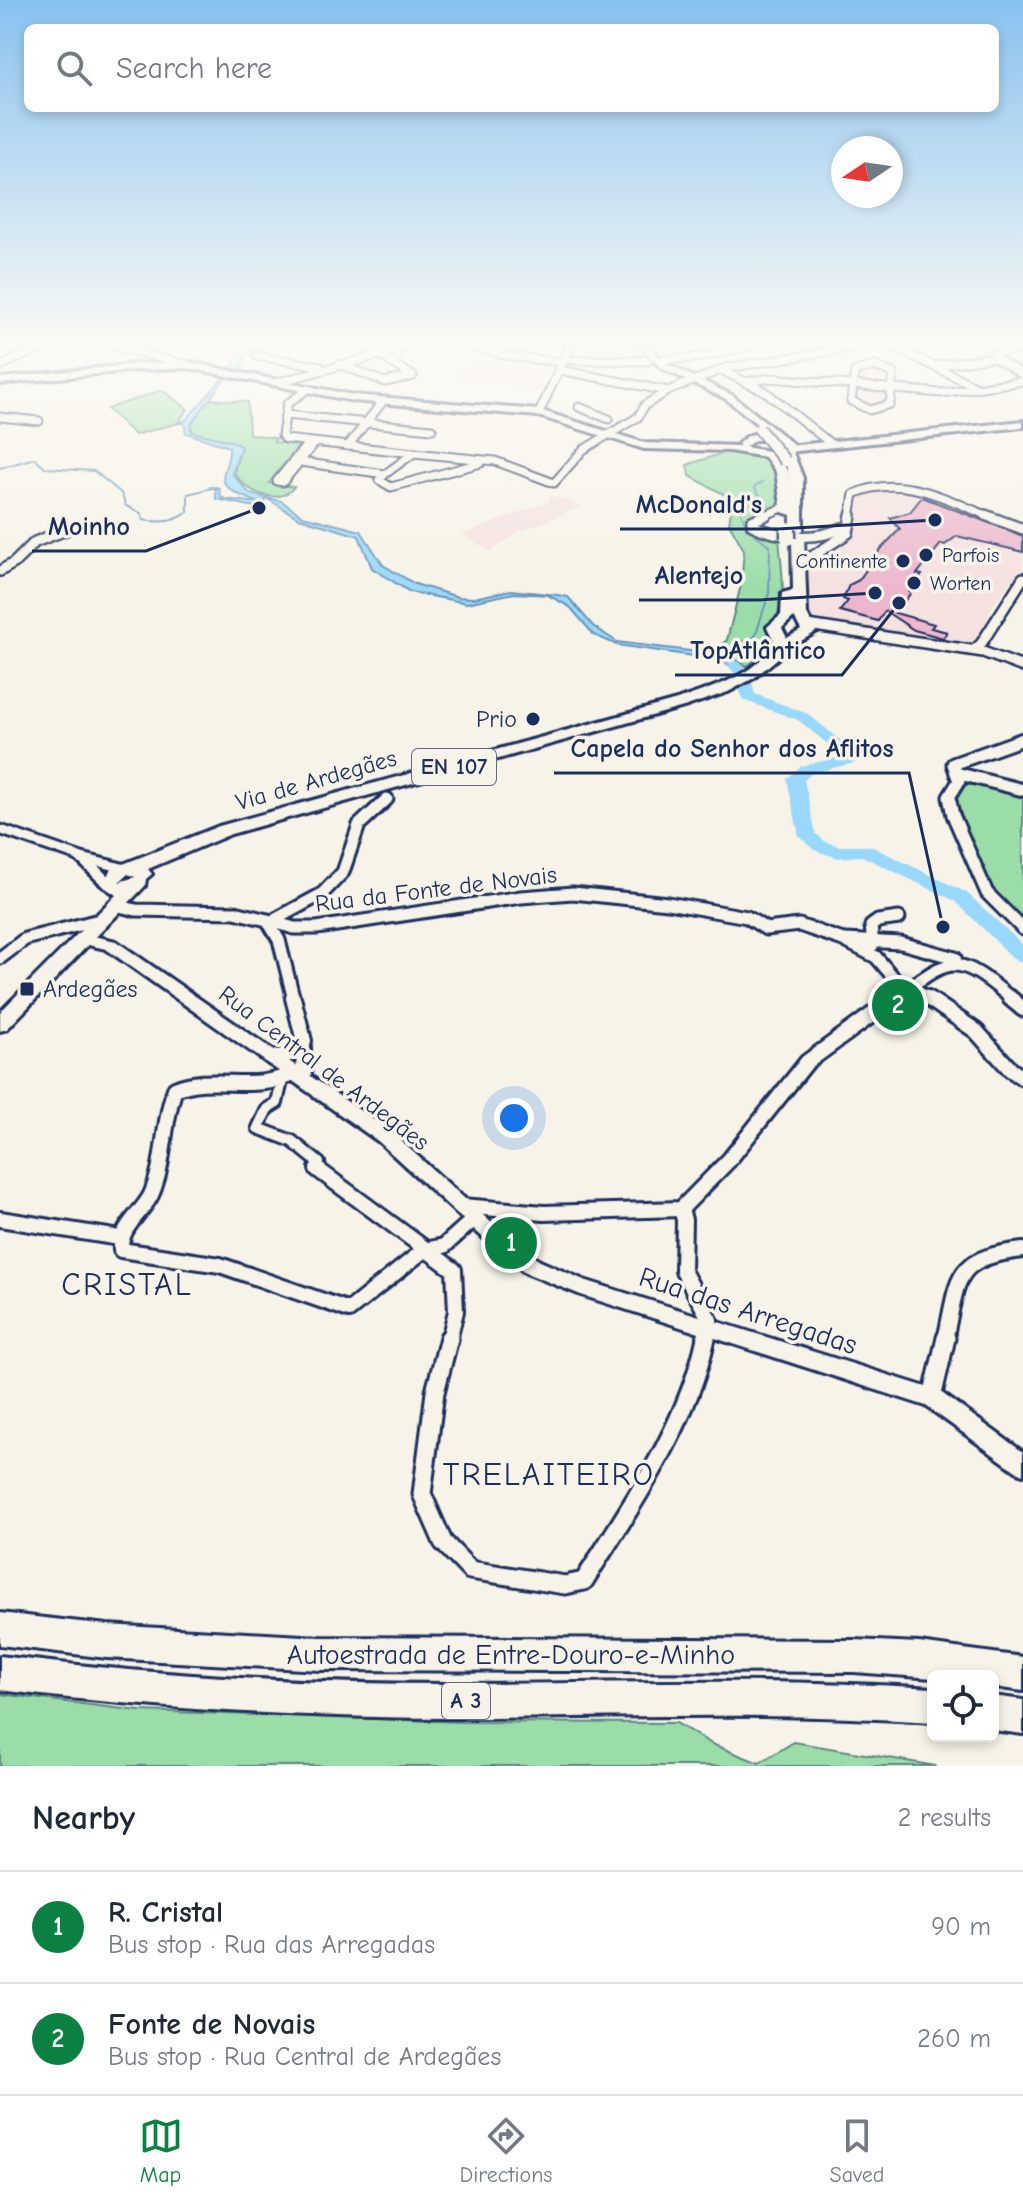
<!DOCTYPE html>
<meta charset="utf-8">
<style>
:root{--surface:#fff;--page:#f2f2f3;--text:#1f2937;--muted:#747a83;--line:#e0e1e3;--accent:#0b8043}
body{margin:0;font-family:"Comic Neue",sans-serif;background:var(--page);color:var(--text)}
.controls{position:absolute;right:24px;bottom:24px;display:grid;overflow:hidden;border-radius:12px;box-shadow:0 4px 12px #0003}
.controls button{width:72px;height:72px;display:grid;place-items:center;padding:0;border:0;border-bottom:2px solid var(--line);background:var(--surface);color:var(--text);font:40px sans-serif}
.compass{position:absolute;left:831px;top:136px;width:72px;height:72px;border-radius:50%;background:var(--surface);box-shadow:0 4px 12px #0003;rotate:257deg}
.you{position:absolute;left:514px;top:1118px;width:28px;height:28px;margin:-20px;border:6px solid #fff;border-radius:50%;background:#1a73e8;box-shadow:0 0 0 12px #1a73e833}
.badge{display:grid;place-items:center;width:52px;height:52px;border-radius:50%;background:var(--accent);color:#fff;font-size:26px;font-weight:700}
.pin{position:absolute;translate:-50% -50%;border:4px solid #fff;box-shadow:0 2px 8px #0006}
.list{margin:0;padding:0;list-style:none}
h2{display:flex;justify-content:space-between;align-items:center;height:104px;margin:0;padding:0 32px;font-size:34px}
h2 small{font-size:26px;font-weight:400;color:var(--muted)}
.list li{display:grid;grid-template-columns:52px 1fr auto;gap:24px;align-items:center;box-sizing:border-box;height:112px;padding:0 32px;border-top:2px solid var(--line)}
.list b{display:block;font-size:30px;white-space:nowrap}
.list p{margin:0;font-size:26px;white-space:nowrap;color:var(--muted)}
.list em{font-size:26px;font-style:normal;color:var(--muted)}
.icon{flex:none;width:44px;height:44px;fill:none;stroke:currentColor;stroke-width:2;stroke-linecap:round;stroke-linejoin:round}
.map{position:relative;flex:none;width:1023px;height:1766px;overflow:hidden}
.search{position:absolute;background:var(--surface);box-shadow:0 4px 12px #0003;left:24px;right:24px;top:24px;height:88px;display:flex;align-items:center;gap:20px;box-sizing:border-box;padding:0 28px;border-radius:12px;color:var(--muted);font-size:30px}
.sheet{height:328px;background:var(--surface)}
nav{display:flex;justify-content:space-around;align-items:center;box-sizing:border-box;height:112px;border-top:2px solid var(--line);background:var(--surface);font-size:22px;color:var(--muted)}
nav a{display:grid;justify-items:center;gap:4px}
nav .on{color:var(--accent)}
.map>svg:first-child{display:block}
.built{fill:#f4e1e0}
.green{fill:#9adda8;stroke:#5a8683;stroke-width:2}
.water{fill:#99d8fa;stroke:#6794bc;stroke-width:2}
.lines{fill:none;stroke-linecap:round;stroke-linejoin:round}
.stream{stroke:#6794bc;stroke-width:2}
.river{fill:#99d8fa;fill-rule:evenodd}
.building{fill:#ecb6cd;stroke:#1b2f5e;stroke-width:2}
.pedestrian-casing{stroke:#1b2f5e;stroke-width:16}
.minor-far4-casing{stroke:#1b2f5e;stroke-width:11}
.minor-far3-casing{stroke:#1b2f5e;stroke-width:14}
.minor-far2-casing{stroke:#1b2f5e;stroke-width:17}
.minor-far1-casing{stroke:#1b2f5e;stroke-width:20}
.minor-casing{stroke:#1b2f5e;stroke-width:23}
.tertiary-casing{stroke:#1b2f5e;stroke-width:6}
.secondary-casing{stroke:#1b2f5e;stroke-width:6}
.primary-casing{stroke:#1b2f5e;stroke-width:6}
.motorway-casing{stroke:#1b2f5e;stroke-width:6}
.pedestrian{stroke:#f7f3e8;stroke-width:10}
.minor-far4{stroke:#f7f3e8;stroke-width:7}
.minor-far3{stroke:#f7f3e8;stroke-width:9}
.minor-far2{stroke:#f7f3e8;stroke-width:11}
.minor-far1{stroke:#f7f3e8;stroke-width:14}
.minor{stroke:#f7f3e8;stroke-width:17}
.tertiary{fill:#f7f3e8;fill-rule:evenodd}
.secondary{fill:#f7f3e8;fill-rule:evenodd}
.primary{fill:#f7f3e8;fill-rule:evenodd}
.motorway{fill:#f7f3e8;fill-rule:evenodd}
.secondary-bridge-casing{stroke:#1b2f5e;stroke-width:14;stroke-linecap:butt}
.primary-bridge-casing{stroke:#1b2f5e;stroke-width:19;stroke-linecap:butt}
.secondary-bridge{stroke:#f7f3e8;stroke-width:10}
.primary-bridge{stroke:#f7f3e8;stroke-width:14}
.poi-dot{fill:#1b2f5e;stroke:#f7f3e8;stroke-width:3}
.labels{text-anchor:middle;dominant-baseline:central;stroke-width:7;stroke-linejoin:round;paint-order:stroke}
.far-poi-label{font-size:20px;fill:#1b2f5e;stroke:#f7f3e8;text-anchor:start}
.shield{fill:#f7f3e8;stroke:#5d6a87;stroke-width:2}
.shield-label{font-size:22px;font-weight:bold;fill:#1b2f5e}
.poi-label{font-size:24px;fill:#1b2f5e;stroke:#f7f3e8;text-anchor:end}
.street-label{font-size:24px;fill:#1b2f5e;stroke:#f7f3e8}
.near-street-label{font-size:28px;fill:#1b2f5e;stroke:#f7f3e8}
.near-neighbourhood-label{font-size:32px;letter-spacing:2px;fill:#1b2f5e;stroke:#f7f3e8}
.leader{fill:none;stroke:#1b2f5e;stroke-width:3}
.callout-dot{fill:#1b2f5e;stroke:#f7f3e8;stroke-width:3}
.callout-label{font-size:26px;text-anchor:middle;font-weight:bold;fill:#1b2f5e;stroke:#f7f3e8;stroke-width:7;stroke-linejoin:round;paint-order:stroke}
</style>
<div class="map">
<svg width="1023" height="1766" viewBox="0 0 1023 1766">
<rect width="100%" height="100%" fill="#f7f3e8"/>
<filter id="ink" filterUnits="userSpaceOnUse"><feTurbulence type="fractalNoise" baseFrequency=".0125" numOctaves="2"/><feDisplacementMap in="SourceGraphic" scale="16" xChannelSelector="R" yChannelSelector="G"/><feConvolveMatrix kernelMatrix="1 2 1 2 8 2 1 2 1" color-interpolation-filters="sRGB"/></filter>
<g filter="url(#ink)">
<g class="built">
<path d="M 575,346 L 639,346 L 651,359 L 569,359 Z"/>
<path d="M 473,362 L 536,373 L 530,380 L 547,384 L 544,390 L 457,377 Z"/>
<path d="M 872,364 L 895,375 L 894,402 L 886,410 L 865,410 L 848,402 L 853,367 Z"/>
<path d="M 889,486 L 919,493 L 994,525 L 1023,531 L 1023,571 L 1013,578 L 989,611 L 989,616 L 974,644 L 963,648 L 814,622 L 805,614 L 805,568 L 810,561 L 851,534 L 856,497 L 861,491 Z"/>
<path d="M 549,496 L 559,497 L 581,507 L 521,531 L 490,551 L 462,535 L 549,501 Z"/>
</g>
<g class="green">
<path d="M 162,390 L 188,409 L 179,421 L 193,422 L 209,399 L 247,402 L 249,434 L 276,438 L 274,442 L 299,445 L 269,483 L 294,487 C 278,507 244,492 234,472 L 241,447 L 234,442 L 192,432 L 191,423 L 178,423 L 135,435 L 107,409 Z"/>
<path d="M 729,451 L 772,460 L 779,482 L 780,505 L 761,511 L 747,520 L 747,525 L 755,533 L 779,536 C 780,558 786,586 780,607 C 777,622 765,623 771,641 L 765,653 L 747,666 L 714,650 L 727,640 L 741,585 L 744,550 L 729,523 L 733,499 L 690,476 L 687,465 Z"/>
<path d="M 965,785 L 988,785 L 1023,791 L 1023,925 L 984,899 L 971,876 L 980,863 C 973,838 957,816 956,790 Z"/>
<path d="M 0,1694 L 140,1711 L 461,1722 L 676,1723 L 712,1744 L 759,1763 L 794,1742 L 936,1766 L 0,1766 Z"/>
</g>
<path class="water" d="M 252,346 L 262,346 L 245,357 L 239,371 L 225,379 L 192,422 L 190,429 L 192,432 L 234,442 L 241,447 L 232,474 L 250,494 L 281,501 L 303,516 L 361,531 L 383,565 L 415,584 L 458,597 L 474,598 L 511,590 L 558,595 L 568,597 L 593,626 L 617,642 L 722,655 L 749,675 L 739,680 L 733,668 L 721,660 L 617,645 L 594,635 L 570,607 L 548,595 L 514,593 L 467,603 L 410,592 L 372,568 L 359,536 L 299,518 L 266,498 L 265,503 L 255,507 L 216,499 L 216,489 L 209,487 L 219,488 L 221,497 L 225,499 L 259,503 C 247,497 218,491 224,472 C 227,463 230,456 229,447 L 186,433 L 184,422 C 202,401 227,377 239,353 Z"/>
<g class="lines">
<g class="stream">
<path d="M 0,468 L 35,458 L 46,468 L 94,471 L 121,493 L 126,506 L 142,514 L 143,520 C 159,523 175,523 188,512 L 188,494 L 216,487"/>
<path d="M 719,657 L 739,643 L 755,637 L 769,593 L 770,546 L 747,528 L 740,510 L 762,499 L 754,487 L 763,482"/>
</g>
<path class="river" d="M 734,660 C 749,664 751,681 755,694 L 808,714 L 856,753 L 854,763 L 812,773 L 804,780 L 816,834 L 826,842 L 839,846 L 871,846 L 967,893 L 1023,945 L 1023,963 L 1016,961 L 955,901 L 862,856 L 838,858 L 814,850 L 799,836 L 787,779 L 801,766 L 840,757 L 840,754 L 798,720 L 743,700 L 734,673 L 727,664 Z"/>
</g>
<path class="building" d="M 922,497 L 1023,536 L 1023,552 L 957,536 L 945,545 L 941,544 L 917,574 L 922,575 L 914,585 L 908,585 L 910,594 L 895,613 L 934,624 L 931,628 L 947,632 L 943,638 L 914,630 L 885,611 L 878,621 L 840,611 L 848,601 L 843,599 L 849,585 L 859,580 L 880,550 L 900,529 L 890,518 L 910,512 Z"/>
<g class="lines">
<g class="pedestrian-casing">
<path id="pedestrian" d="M 282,1081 L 277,1103 L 267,1109 L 258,1128 L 292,1141 L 319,1163 L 317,1169"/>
</g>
<g class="minor-far4-casing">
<g id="minor-far4">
<path d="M 114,346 L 188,365"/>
<path d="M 471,346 L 514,357 L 562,362"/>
<path d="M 892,346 L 977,387"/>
<path d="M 257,356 L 320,366"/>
<path d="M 994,357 L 1023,375"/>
<path d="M 564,360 L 648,361"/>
<path d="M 662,360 L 701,357 L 749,346"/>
<path d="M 339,364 L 385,382 L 413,376 L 376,353"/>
<path d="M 0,366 L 46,346"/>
<path d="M 875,366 L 893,373 L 890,404 L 870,410 L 851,401 L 855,371 Z"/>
<path d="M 933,366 L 994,357 L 995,353 L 1023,349"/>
<path d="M 560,370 L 668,391"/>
<path d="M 721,370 L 766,392 L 830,443"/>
<path d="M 279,382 L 412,346"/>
<path d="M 744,382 L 772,378 L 941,393 L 1023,381"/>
<path d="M 308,389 L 287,404 L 282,435 L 285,439 L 414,453"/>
<path d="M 579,407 L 609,419"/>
<path d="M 539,413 L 570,346"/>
<path d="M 285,415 L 432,429"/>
<path d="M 0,417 L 39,421"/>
<path d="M 309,442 L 277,481 L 283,482 L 315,443"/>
<path d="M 348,446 L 383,401"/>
<path d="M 300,462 L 385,474 L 379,480 L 391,487 L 481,463"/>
<path d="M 385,474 L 414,453 L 495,461 L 554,483 L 583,450 L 638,417 L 645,405 L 668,391 L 726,368 L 862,346"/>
<path d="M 761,517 L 787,506"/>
<path d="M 850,517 L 854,494 C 901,473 946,499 990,517"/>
</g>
</g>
<g class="minor-far3-casing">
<g id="minor-far3">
<path d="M 766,515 L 752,521 L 752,525 C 777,538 817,541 842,528"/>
<path d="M 985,515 L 1023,529"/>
<path d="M 799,565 L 848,533 L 851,515"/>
<path d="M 0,571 L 14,563 L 35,542 L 66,530"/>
<path d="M 808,625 L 983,652 L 1023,667"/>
<path d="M 974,650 L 981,644 L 1023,578"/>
</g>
</g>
<g class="minor-far2-casing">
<g id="minor-far2">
<path d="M 1023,739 L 953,764 L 959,781 L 949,797 L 953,815 L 987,893 L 1023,929"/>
<path d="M 956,773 L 1023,790"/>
<path d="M 119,906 L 136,910 L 235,912 L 267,920 L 279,940 L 294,1000"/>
<path d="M 267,920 L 294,928 L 317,928 L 521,897 L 573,893 L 668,903 L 747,917 L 766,929 L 799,925 L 843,940 L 876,957 L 906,992"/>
<path d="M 274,920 L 322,894 L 343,872 L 359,825 L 387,799"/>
<path d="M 845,940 L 901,943 L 955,958 L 957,964"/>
<path d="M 873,945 L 871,926 L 878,921 L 899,918"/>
<path d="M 0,958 L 25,939 L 95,921"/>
<path d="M 911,988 L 932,1000"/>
<path d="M 892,1000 C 951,958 953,949 1013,1000"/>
</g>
</g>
<g class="minor-far1-casing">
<g id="minor-far1">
<path d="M 928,998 L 976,1031 L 1011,1070 L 1023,1078"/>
<path d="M 1010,998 L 1023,1009"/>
<path d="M 303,1047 L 304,1080"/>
<path d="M 272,1058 L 300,1052 L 304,1041 L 293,998"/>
<path d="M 293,1073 C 255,1094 214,1073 175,1089 C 162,1123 166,1162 151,1195 C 142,1213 119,1228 121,1250 L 220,1265 L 349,1310 L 424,1250 L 444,1246 L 474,1219"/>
<path d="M 317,1169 L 454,1270 L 456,1311 L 449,1340"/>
<path d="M 462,1206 L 544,1213 L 681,1209 L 729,1160 L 807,1062 L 895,998"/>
<path d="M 681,1209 L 684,1220 L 683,1271 L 710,1320 L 706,1340"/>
<path d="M 0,1219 L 120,1238"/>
<path d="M 945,1340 C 959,1278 952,1258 1023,1250"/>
</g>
</g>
<g class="minor-casing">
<g id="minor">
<path d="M 449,1338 L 435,1392 L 422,1494 L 443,1542 L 470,1570 L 565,1585 L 584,1581 C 632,1504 687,1427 706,1338"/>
<path d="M 932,1398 L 946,1338"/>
</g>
</g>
<g class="tertiary-casing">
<g id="tertiary">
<path d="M 0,825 L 84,854 L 132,866 L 134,869 L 127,873 L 98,866 L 116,884 L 109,889 L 104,887 L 76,860 L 0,834 Z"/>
<path d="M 84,934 L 116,941 L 391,1132 L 515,1244 L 540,1261 L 584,1280 L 939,1391 L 1023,1452 L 1023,1474 L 1016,1471 L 926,1406 L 581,1295 L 526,1273 L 503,1256 L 379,1142 L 106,949 L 79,943 L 77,939 Z"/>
</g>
</g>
<g class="secondary-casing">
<g id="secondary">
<path d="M 640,346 L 649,346 L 667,364 L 732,395 L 787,439 L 778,441 L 726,399 L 661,368 Z"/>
<path d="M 1023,421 L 1023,427 L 788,452 L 783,449 L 788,446 Z"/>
</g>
</g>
<g class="primary-casing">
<g id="primary">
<path d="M 188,362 L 353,395 L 539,410 L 645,443 L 740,446 L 738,444 C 753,427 781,429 795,447 L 792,450 L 803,478 L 803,530 L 797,534 L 791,530 L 791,515 L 782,512 L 776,472 L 765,457 L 729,451 L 644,449 L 538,416 L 353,401 L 188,368 L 137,370 L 0,384 L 0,378 L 137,364 ZM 755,440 L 772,440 L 783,446 L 768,451 L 745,447 ZM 784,456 L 792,487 L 788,472 L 779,457 Z"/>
<path d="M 798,534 L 804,538 L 807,614 L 816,632 L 791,647 L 754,678 L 728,692 L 687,706 L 231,834 L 148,869 L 152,874 L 146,879 L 145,886 L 7,1029 L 0,1031 L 0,1012 L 116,895 L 100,884 L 113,868 L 219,826 L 677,700 C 710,688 758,676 774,641 L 767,627 L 781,615 L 782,593 L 793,590 L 792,538 ZM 794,617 L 801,630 L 787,638 L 782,628 ZM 128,874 L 135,877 L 119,882 Z"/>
</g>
</g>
<g class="motorway-casing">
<g id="motorway">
<path d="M 0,1613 L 107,1625 L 320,1637 L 854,1640 L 919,1643 L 1023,1657 L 1023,1691 L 993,1687 L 993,1676 L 933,1676 L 933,1678 L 854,1672 L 320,1670 L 107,1658 L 0,1645 Z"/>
<path d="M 0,1656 C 149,1675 298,1684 448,1684 C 610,1684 771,1677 933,1688 L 933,1722 C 771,1711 610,1718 448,1718 C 298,1717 149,1709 0,1690 Z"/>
<path d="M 993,1696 L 1023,1700 L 1023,1734 L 993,1730 Z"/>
</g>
</g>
<use href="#pedestrian" class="pedestrian"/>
<use href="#minor-far4" class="minor-far4"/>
<use href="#minor-far3" class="minor-far3"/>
<use href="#minor-far2" class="minor-far2"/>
<use href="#minor-far1" class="minor-far1"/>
<use href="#minor" class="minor"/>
<use href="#tertiary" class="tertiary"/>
<use href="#secondary" class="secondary"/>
<use href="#primary" class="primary"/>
<use href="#motorway" class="motorway"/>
<g class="secondary-bridge-casing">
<path id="secondary-bridge" d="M 759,429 L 785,461"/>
</g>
<g class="primary-bridge-casing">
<path id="primary-bridge" d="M 788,529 L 788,538"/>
</g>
<use href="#secondary-bridge" class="secondary-bridge"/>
<use href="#primary-bridge" class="primary-bridge"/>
</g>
</g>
<linearGradient id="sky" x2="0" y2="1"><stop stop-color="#88c2ef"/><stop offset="0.58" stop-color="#fbfaf5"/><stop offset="1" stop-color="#fbfaf5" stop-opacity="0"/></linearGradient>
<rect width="1023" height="593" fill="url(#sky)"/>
<g class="poi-dot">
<circle cx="926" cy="555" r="8"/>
<circle cx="903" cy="561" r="8"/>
<circle cx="914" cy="583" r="8"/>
<circle cx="533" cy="719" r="8"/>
<rect x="19" y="981" width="16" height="16" rx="4"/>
</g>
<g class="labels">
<g class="far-poi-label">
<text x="942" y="555">Parfois</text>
<text x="887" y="561" text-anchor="end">Continente</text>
<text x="930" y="583">Worten</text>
</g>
<g class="shield">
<rect x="412" y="749" width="84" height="36" rx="6"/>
<rect x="442" y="1683" width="48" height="36" rx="6"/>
</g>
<g class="shield-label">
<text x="454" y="767">EN 107</text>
<text x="466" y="1701">A 3</text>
</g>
<g class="poi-label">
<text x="517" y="719">Prio</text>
<text x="43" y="989" text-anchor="start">Ardegães</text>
</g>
<g class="street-label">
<text transform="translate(316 780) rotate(-16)">Via de Ardegães</text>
<text transform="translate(436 889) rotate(-7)">Rua da Fonte de Novais</text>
<text transform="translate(324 1068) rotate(37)">Rua Central de Ardegães</text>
</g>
<g class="near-street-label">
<text transform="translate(748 1311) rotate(18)">Rua das Arregadas</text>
<text x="511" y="1655">Autoestrada de Entre-Douro-e-Minho</text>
</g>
<g class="near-neighbourhood-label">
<text x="127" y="1284">CRISTAL</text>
<text x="549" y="1474">TRELAITEIRO</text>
</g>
</g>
<path class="leader" d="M935 520L778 529H620M259 508L146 551H32M875 593L759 600H639M899 603L842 675H675M943 927L909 773H554"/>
<g class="callout-dot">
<circle cx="935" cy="520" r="8"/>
<circle cx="259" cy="508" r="8"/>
<circle cx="875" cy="593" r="8"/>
<circle cx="899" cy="603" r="8"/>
<circle cx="943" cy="927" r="8"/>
</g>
<g class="callout-label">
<text x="699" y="513">McDonald's</text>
<text x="89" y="535">Moinho</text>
<text x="699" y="584">Alentejo</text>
<text x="758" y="659">TopAtlântico</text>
<text x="732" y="757">Capela do Senhor dos Aflitos</text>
</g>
</svg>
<div class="controls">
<button><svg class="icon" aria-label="locate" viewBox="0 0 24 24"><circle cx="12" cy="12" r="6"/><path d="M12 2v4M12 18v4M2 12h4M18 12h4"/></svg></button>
</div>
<svg class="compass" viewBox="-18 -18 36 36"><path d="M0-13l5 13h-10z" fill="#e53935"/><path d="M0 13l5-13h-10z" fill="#747a83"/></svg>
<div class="you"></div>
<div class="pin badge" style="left:511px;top:1243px">1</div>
<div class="pin badge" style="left:898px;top:1005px">2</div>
<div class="search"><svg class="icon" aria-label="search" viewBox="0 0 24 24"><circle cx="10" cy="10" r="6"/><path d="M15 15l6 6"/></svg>Search here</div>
</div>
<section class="sheet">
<h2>Nearby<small>2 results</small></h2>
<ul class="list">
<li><span class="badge">1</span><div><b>R. Cristal</b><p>Bus stop · Rua das Arregadas</p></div><em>90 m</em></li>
<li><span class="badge">2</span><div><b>Fonte de Novais</b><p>Bus stop · Rua Central de Ardegães</p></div><em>260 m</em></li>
</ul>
</section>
<nav>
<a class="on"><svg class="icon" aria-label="map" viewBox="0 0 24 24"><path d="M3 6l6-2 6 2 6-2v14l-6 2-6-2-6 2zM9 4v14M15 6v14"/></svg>Map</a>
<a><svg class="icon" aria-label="directions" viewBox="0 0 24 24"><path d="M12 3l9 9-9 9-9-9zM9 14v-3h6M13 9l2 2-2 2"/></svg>Directions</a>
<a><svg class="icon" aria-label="saved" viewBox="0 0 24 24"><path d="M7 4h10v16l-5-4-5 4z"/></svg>Saved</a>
</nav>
